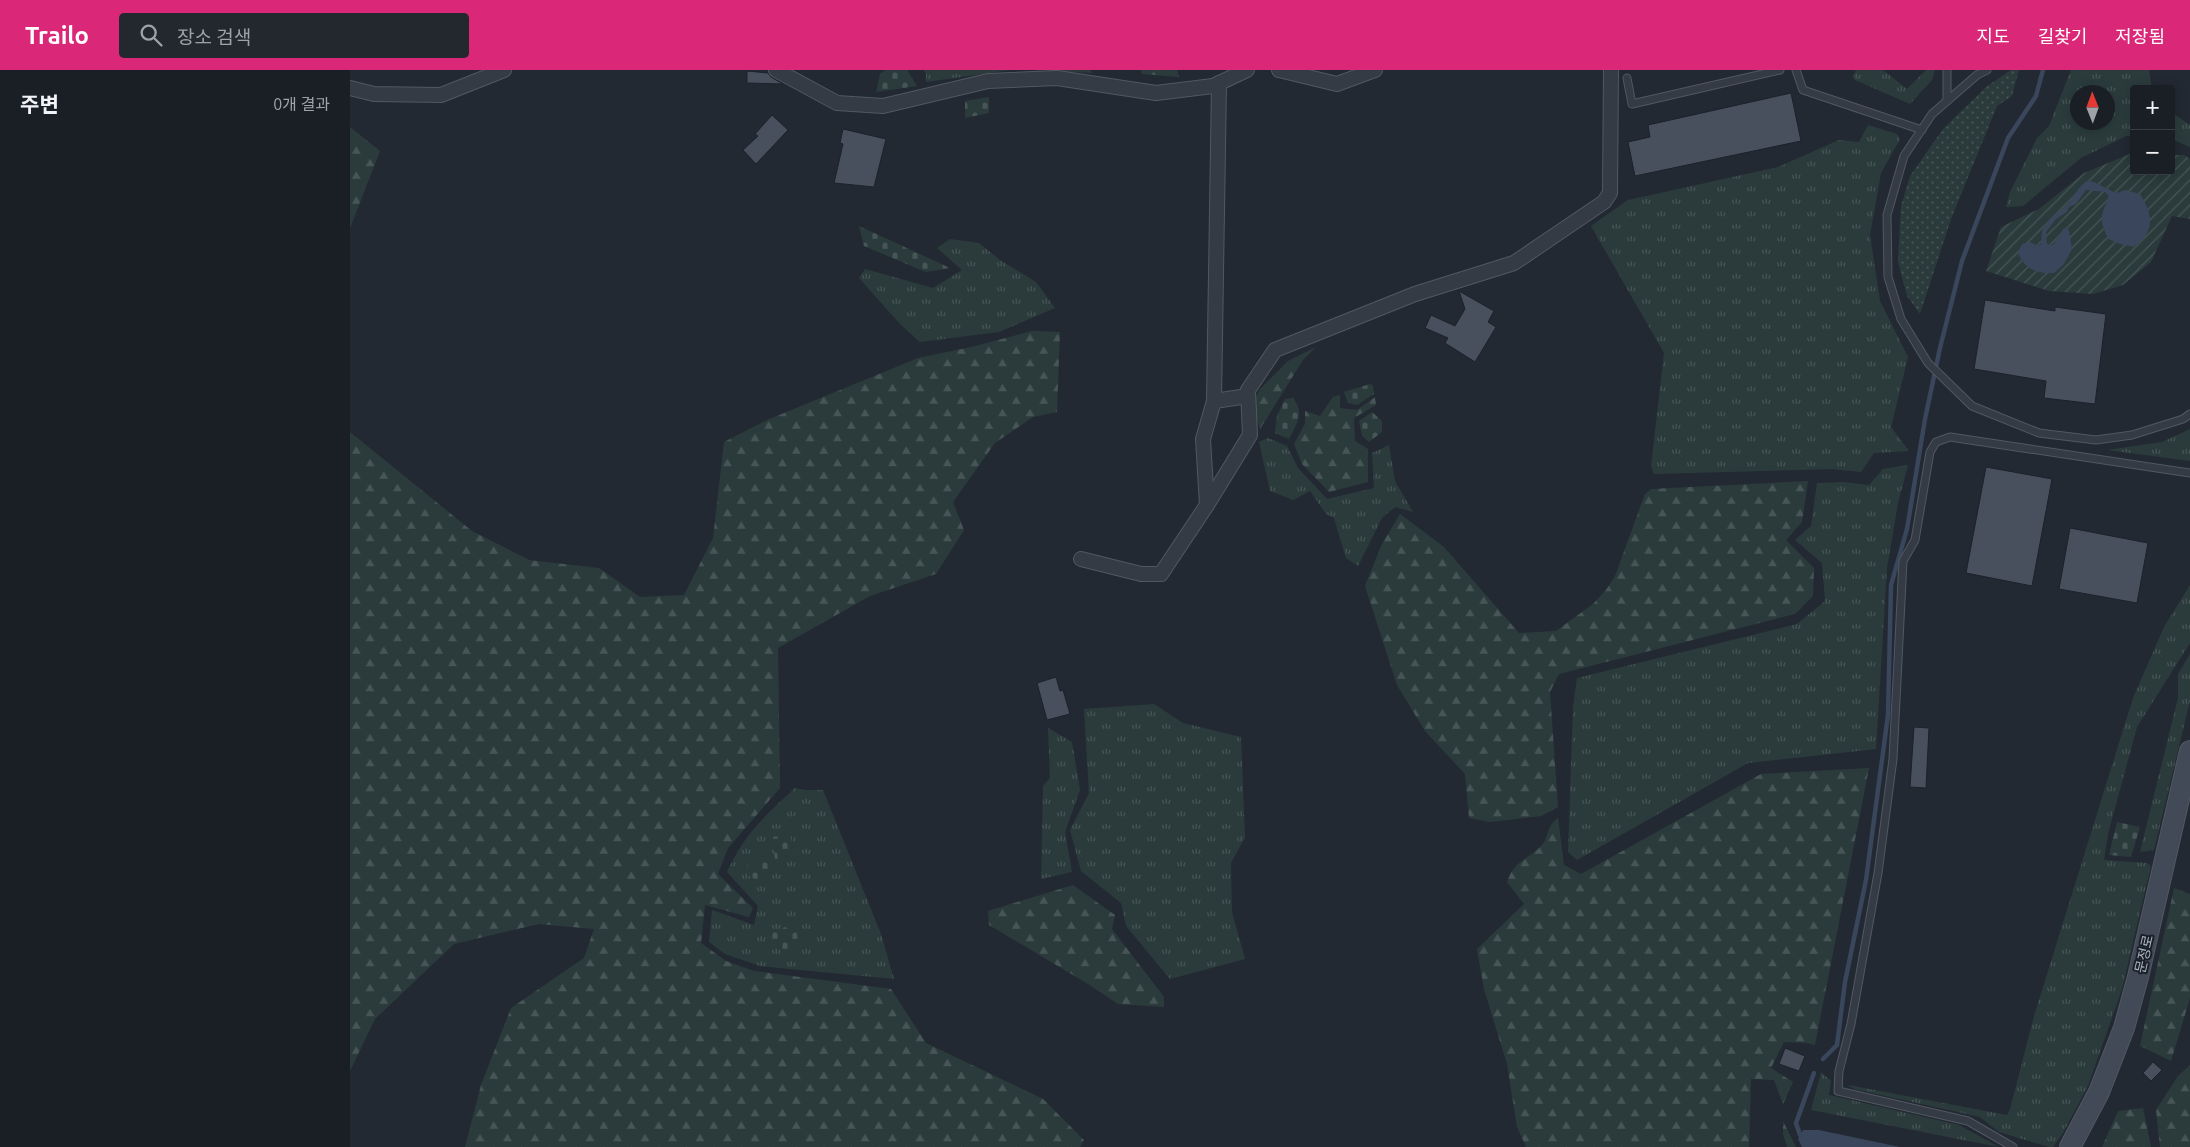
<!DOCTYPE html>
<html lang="ko">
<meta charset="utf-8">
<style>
:root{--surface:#1a1f26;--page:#23272e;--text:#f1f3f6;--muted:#9fa2a7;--line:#383d43;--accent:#db2777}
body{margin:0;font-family:Ubuntu,"Noto Sans KR",sans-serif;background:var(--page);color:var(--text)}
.controls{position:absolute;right:15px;top:15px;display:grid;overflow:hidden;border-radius:5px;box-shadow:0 2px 12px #0003}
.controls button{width:45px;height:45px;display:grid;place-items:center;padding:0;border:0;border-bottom:1px solid var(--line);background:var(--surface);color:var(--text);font:25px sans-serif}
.compass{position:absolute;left:1720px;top:15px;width:45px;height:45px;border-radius:50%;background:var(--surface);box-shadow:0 2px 12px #0003;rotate:359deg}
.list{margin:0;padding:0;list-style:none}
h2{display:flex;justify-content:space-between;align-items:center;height:65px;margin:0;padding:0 20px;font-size:21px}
h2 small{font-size:16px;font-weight:400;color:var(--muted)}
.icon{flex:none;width:28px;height:28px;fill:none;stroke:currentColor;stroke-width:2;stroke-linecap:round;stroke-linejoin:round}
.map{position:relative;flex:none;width:1840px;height:1077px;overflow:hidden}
header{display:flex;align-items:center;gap:30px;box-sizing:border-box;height:70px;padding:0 25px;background:var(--accent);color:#fff}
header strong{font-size:24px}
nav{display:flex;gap:28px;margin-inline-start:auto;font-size:18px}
.search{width:350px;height:45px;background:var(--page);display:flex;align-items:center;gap:12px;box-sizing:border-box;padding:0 18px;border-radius:5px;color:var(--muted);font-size:19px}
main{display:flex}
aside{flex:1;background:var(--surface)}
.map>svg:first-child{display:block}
.grass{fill:url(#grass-tufts);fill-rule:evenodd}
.forest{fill:url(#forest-firs)}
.cemetery{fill:url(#cemetery-stones)}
.park{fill:url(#park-dots)}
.garden{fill:url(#garden-furrows)}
.water{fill:#39465b}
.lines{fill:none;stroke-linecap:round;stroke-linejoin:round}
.stream{stroke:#39465b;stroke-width:4.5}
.building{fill:#48505d;stroke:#1c222b}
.service-casing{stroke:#525862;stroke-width:9}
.minor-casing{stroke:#525862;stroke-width:16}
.secondary-casing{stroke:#525862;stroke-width:22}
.service{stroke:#353b44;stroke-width:7}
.minor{stroke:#353b44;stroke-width:14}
.secondary{stroke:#434a57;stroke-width:20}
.labels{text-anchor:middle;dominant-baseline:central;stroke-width:4;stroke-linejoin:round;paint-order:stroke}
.street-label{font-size:14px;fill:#afb5c1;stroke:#1a2029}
</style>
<header>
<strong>Trailo</strong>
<div class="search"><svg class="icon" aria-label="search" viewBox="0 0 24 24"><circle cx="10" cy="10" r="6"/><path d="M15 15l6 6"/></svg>장소 검색</div>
<nav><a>지도</a><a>길찾기</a><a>저장됨</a></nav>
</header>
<main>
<aside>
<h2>주변<small>0개 결과</small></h2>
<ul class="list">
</ul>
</aside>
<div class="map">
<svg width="1840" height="1077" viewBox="0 0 1840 1077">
<defs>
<pattern id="grass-tufts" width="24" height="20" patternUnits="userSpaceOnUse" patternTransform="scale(1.25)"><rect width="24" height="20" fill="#2b3b3b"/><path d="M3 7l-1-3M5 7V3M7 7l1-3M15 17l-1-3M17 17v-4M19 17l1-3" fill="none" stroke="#475556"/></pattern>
<pattern id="forest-firs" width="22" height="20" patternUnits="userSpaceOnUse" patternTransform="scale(1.25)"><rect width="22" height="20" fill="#2b3b3b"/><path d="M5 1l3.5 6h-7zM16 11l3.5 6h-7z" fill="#475556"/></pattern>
<pattern id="cemetery-stones" width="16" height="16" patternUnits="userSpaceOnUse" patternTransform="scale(1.25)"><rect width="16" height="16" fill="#2b3b3b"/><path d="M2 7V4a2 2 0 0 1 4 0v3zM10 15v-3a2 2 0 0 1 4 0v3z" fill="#475556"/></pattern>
<pattern id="park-dots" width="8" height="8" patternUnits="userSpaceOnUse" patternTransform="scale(1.25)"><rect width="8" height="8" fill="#2b3b3b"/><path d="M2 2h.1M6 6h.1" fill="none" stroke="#475556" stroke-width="1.8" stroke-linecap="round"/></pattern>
<pattern id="garden-furrows" width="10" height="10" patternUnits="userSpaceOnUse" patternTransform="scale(1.25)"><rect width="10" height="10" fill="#2b3b3b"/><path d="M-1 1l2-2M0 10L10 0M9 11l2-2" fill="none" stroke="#475556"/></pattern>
</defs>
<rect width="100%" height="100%" fill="#222933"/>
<g class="grass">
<path d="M 574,0 L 660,0 L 576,12 L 576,4 Z"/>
<path d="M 681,0 L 740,0 L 743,3 Z"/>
<path d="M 1506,0 L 1533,0 L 1557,19 L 1576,0 L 1585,0 L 1582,10 L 1560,34 L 1505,10 L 1503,6 Z"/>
<path d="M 1721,0 L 1799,0 L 1802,19 L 1784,19 L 1784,67 L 1776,66 L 1731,88 L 1673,136 L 1656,137 L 1660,122 L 1687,68 L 1699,56 ZM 1728,22 L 1758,22 L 1758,52 L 1728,52 Z"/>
<path d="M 1821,42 L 1840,55 L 1840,77 L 1821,69 Z"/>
<path d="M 1518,55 L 1547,64 L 1550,69 L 1531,103 L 1520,165 L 1530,231 L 1558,287 L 1541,357 L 1559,381 L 1524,383 L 1511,402 L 1482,399 L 1304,404 L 1301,396 L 1314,283 L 1241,156 L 1278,130 L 1428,97 L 1489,70 L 1509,72 Z"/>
<path d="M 600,169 L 629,173 L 650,190 L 686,212 L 705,238 L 649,262 L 570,272 L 550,254 L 509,208 L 515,199 L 583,218 L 612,200 L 587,178 Z"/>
<path d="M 1840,359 L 1840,391 L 1757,380 L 1812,372 Z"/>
<path d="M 918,368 L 937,376 L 948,398 L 977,429 L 1024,418 L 1022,383 L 1039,375 L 1045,411 L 1063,442 L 1045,437 L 1032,448 L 1008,496 L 996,488 L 984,448 L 976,444 L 960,421 L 943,430 L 920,421 L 909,372 Z"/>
<path d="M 1558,395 L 1548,433 L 1537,498 L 1526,679 L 1398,693 L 1227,790 L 1218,782 L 1223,637 L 1227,608 L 1447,554 L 1475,531 L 1472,493 L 1445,470 L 1461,456 L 1467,413 L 1494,412 L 1519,415 L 1533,399 Z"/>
<path d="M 1840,515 L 1840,573 L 1787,657 L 1758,764 L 1754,790 L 1797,793 L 1801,796 L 1772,919 L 1738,1016 L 1713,1063 L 1703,1077 L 1699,1077 L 1649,1062 L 1630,1047 L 1504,1019 L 1498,1015 L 1657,1045 L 1660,1039 L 1684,946 L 1783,628 L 1814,557 Z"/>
<path d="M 1840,584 L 1840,631 L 1804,780 L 1790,782 L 1828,628 L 1828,604 Z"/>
<path d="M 804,634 L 833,653 L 891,667 L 895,767 L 881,793 L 882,842 L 895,889 L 820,909 L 776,856 L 771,833 L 731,801 L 720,760 L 739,723 L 734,639 Z"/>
<path d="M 698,658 L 722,672 L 730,720 L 715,762 L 722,802 L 691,809 L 693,716 L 700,708 Z"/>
<path d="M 445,718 L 455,720 L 473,720 L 531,864 L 544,909 L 410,896 L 375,884 L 359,872 L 362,840 L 404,855 L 408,836 L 377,802 C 394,764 415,746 445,718 Z"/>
<path d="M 1471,1002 L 1481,1011 L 1479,1025 L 1609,1055 L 1649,1077 L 1461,1040 Z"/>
</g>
<g class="forest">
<path d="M 791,0 L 827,0 L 829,7 L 792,4 Z"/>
<path d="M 0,57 L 30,81 L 0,158 Z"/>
<path d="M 682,261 L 710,262 L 707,342 L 683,347 L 645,373 L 603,432 L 614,460 L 586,504 L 520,526 L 428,578 L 430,718 L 378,778 L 368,804 L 403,838 L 399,847 L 355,835 L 351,873 L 376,891 L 404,901 L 541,919 L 576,973 L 693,1029 L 734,1070 L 730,1077 L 115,1077 L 131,1015 L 161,938 L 234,888 L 244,859 L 189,854 L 104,874 L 25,949 L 0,1001 L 0,362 L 122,461 L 179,490 L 249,498 L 290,527 L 334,525 L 363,468 L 374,372 L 417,350 L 568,288 L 621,277 Z"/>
<path d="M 966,277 L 953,290 L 910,359 L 903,338 L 909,320 L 938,291 Z"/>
<path d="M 990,325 L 990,338 L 1007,340 L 1025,327 L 1026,335 L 1004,348 L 1005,371 L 1018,379 L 1018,412 L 979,422 L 952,394 L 944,374 L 955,354 L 955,341 L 970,346 L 983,327 Z"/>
<path d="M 1458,411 L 1452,452 L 1436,470 L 1464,498 L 1463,526 L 1445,544 L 1209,604 L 1200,622 L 1208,737 L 1191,746 L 1140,752 L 1119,748 L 1115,704 L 1075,661 L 1047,615 L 1015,516 L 1031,476 L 1050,444 L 1094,477 L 1169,563 L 1206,561 L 1243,534 L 1256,520 L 1265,506 L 1295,424 L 1301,419 Z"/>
<path d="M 1519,698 L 1465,975 L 1457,973 L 1434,972 L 1421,998 L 1443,1012 L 1433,1034 L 1424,1010 L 1401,1009 L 1399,1077 L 1176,1077 L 1167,1057 L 1157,994 L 1134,919 L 1127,879 L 1174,834 L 1157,812 C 1165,789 1177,791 1192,775 C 1200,765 1195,758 1208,748 L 1214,795 L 1231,804 L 1411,704 Z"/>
<path d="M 723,815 L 765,845 L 762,859 L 814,927 L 814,937 L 768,934 L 738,914 L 639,855 L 638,841 Z"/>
<path d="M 1824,818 L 1840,824 L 1840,928 L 1821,991 L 1790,976 Z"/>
<path d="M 1840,995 L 1840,1077 L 1810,1077 L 1806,1040 L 1828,1006 Z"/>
<path d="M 1793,1038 L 1801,1077 L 1752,1077 L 1768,1041 Z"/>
<path d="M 1433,1051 L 1446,1077 L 1437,1077 L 1433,1064 Z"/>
</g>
<g class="cemetery">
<path d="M 535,0 L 557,0 L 567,16 L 526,22 L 530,4 Z"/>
<path d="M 639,27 L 639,43 L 615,48 L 615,31 Z"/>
<path d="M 509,156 L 600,198 L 576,202 L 514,176 Z"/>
<path d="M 1020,314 L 1023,316 L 1024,324 L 1007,335 L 998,333 L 994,322 Z"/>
<path d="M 943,328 C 955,343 947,353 939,369 L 925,363 L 927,346 L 935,329 Z"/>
<path d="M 1022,342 L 1032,351 L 1032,362 L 1019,372 L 1012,366 L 1009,351 Z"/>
<path d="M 1767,752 L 1790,757 L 1781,787 L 1759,785 Z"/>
<path d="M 440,764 L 444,780 L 441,789 L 425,790 L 423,767 Z"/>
<path d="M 417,790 L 420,803 L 417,811 L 410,812 L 398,805 L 397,791 Z"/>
<path d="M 435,857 L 447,863 L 448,872 L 442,881 L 420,876 L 422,863 Z"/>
</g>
<path class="park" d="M 1661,0 L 1669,0 L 1662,26 L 1647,36 L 1601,149 L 1570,244 L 1557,226 L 1548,192 L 1551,136 L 1560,106 L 1593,59 L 1636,17 Z"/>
<path class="garden" d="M 1782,83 L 1784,83 L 1784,101 L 1821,101 L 1821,85 L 1834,85 L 1840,89 L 1840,149 L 1822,146 L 1801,192 L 1773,215 L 1743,224 L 1699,221 L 1636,201 L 1651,157 L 1689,139 L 1734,103 Z"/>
<g class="water">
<path d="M 1737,111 L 1744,112 L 1766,123 L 1776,120 L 1790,124 C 1804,146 1805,162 1783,177 L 1770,174 L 1758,169 C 1748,146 1751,148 1759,126 L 1755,122 L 1736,120 L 1726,134 L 1719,137 L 1717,142 L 1706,149 L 1696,162 L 1697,174 L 1703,175 L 1714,158 L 1719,160 L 1722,179 L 1714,194 L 1704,203 C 1687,204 1674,199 1668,183 L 1672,174 L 1680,172 L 1688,176 L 1691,174 C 1692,169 1691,163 1693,159 C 1698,147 1713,141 1720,131 C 1725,124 1729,116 1737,111 Z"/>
<path d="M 1453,1060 L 1469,1060 L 1550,1077 L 1452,1077 L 1448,1069 Z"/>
</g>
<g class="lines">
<g class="stream">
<path d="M 1473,989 L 1487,975 L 1495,912 L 1516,810 L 1538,645 L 1541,515 L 1557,459 L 1575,349 L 1590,278 L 1612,191 L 1658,68 L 1686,26 L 1693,0"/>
<path d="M 1450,1065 L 1446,1053 L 1464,1003"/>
</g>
</g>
<g class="building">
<path d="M 397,1 L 418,3 L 421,7 L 433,14 L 397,13 Z"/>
<path d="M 1441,23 L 1451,71 L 1285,106 L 1278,72 L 1300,67 L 1298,55 Z"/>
<path d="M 422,45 L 438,60 L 406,94 L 393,80 L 408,66 L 405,64 Z"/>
<path d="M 493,59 L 536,69 L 524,117 L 484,113 L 493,74 L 490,73 Z"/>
<path d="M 1109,221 L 1144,241 L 1138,252 L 1146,257 L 1125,292 L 1095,273 L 1098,268 L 1075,258 L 1081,245 L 1105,256 L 1115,239 Z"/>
<path d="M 1635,230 L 1705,241 L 1705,237 L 1756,244 L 1745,334 L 1694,328 L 1696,311 L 1624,299 Z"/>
<path d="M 1636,397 L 1702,409 L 1682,516 L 1616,503 Z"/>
<path d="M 1720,458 L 1798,473 L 1787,533 L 1709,519 Z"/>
<path d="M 706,607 L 710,621 L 713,620 L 720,644 L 697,650 L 687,613 Z"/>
<path d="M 1564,657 L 1579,658 L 1576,718 L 1560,717 Z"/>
<path d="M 1435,978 L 1455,986 L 1449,1001 L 1429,994 Z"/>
<path d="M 1803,992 L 1812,1000 L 1801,1011 L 1793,1003 Z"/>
</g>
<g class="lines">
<g class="service-casing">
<g id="service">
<path d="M 1446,0 L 1453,20 L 1572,60"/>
<path d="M 1597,0 L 1597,31"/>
<path d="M 1637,0 L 1627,5 L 1582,44 L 1554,86 L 1537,145 L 1538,207 L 1551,249 L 1578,293 L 1622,336 L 1689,363 L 1746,370 L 1782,365 L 1833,349 L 1840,344"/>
<path d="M 1277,8 L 1282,34 L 1430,0"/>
<path d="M 1663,1077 L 1618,1051 L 1488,1021 L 1489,1001 L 1501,954 L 1528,803 L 1543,689 L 1553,491 L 1565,470 L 1580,382 L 1586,372 L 1600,367 L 1840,403"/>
</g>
</g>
<g class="minor-casing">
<g id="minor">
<path d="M 426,0 L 487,33 L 533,36 L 638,11 L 707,8 L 806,23 L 863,16 L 897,0"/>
<path d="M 929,0 L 987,14 L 1025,0"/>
<path d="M 0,18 L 24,24 L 91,25 L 154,0"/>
<path d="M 864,331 L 898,326"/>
<path d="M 857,435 L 900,365 L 898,320 L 925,280 L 1065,224 L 1164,193 L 1254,132 L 1260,123 L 1261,0"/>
<path d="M 731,489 L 791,504 L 811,504 L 857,435 L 853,369 L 864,331 L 869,13"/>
</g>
</g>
<g class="secondary-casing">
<path id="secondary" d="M 1720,1077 L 1749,1022 L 1774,958 L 1788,907 L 1840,681"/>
</g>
<use href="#service" class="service"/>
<use href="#minor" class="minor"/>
<use href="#secondary" class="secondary"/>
</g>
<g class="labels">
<g class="street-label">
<text transform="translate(1794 884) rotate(-77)">문정로</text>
</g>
</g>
</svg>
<div class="controls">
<button>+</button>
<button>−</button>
</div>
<svg class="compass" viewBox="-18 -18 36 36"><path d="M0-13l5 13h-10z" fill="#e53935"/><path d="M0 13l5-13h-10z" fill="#9fa2a7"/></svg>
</div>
</main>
